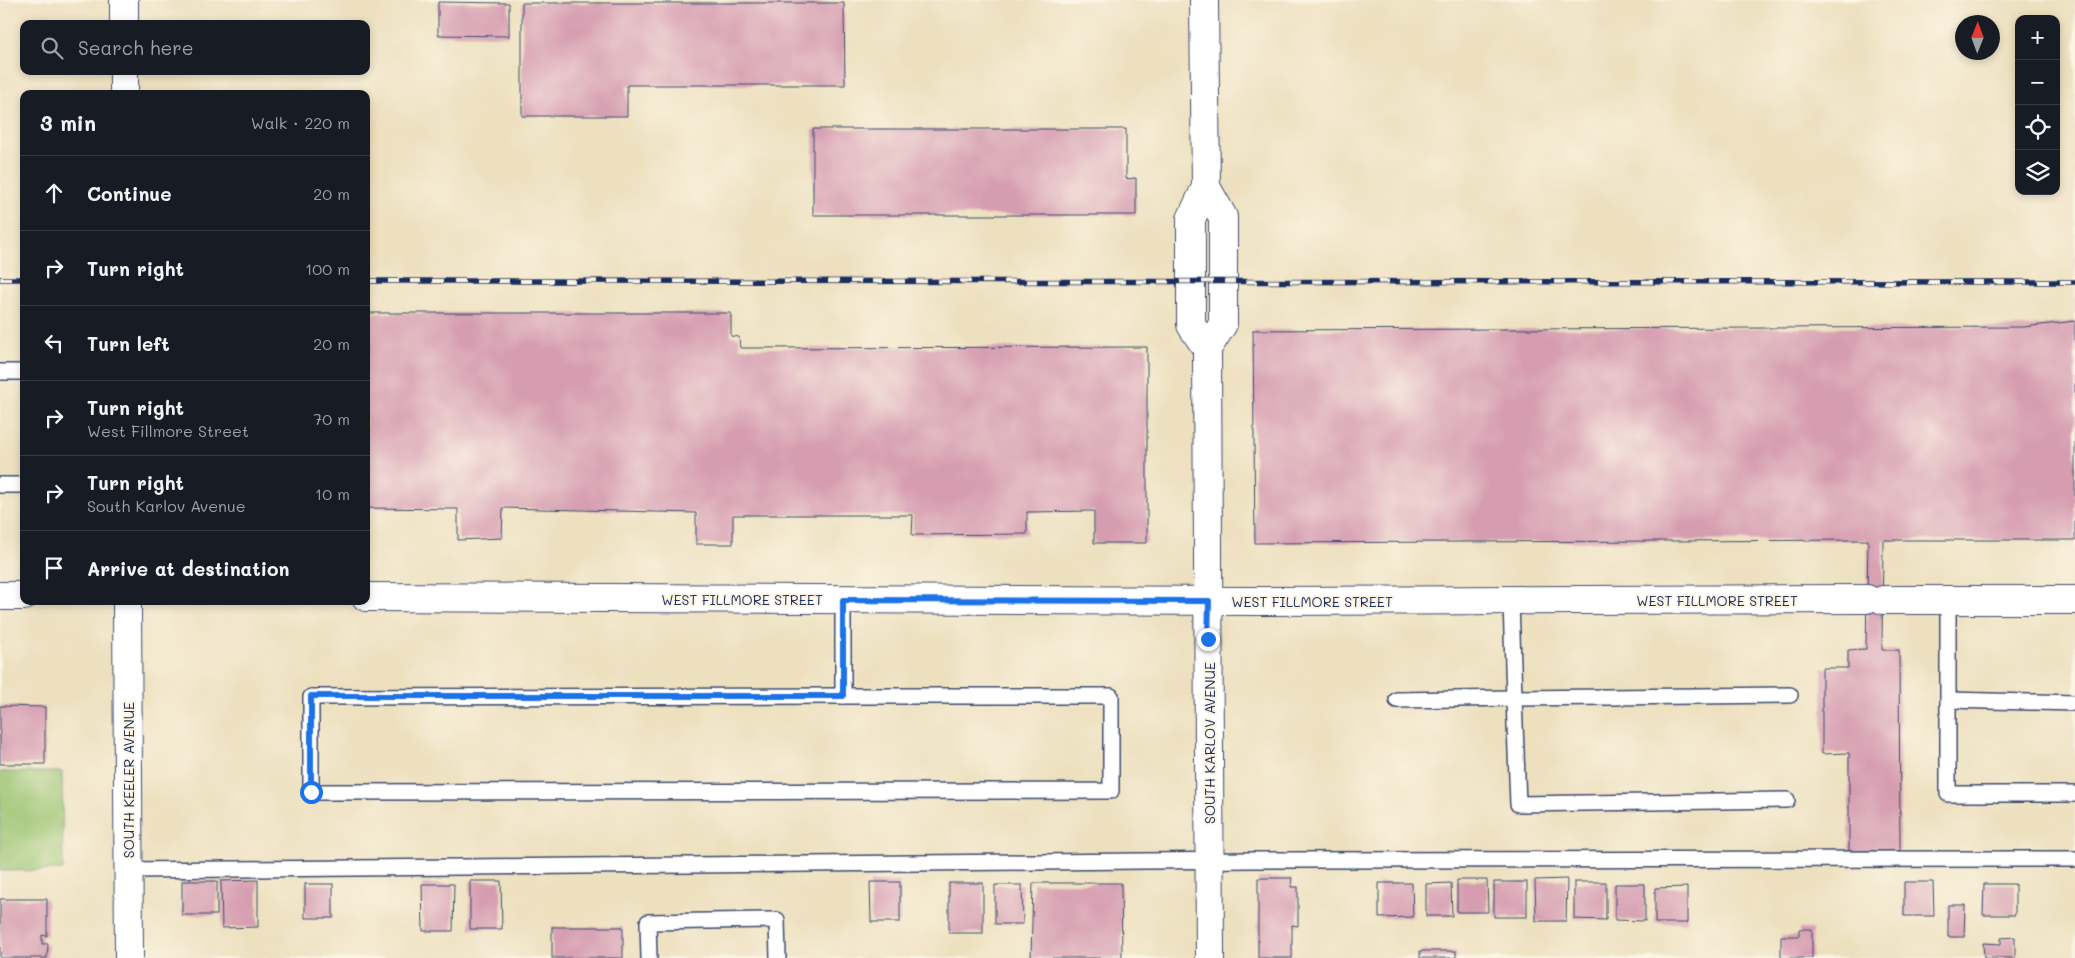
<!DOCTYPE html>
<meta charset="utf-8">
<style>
:root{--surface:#171b24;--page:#242831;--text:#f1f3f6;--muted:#9ea1a6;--line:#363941}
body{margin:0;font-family:Mali,sans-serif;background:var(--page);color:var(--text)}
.controls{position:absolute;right:15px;top:15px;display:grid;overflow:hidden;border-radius:10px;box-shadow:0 2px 8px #0003}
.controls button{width:45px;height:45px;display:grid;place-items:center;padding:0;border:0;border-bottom:1px solid var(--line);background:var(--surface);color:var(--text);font:25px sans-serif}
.compass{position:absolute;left:1955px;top:15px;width:45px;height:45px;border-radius:50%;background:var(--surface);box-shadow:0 2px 8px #0003;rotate:1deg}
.stop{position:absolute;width:15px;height:15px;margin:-11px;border:4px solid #1a73e8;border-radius:50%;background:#fff}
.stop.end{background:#1a73e8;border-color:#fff;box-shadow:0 1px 5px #0008}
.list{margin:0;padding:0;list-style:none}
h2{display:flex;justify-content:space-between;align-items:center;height:65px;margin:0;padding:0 20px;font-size:21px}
h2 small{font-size:16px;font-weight:400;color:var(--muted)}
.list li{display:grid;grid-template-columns:32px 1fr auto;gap:15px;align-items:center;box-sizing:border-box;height:75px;padding:0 20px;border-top:1px solid var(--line)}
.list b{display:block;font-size:19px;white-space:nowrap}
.list p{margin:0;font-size:16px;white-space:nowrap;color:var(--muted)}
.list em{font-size:16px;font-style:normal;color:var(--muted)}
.icon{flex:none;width:28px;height:28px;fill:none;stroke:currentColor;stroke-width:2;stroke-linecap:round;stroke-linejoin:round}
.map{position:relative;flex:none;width:2075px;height:958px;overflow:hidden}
.search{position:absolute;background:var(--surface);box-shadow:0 2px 8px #0003;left:20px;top:20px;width:350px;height:55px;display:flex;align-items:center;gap:12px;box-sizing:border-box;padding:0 18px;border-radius:10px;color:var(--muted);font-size:19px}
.panel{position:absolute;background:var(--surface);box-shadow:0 2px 8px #0003;left:20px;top:90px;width:350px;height:515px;border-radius:10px}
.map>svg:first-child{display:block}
.green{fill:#9ac36f;stroke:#5a7966}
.building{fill:#d69db1}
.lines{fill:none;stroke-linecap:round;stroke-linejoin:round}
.service-casing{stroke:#3a4a6d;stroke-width:18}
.minor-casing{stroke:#3a4a6d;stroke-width:30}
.tertiary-casing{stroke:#3a4a6d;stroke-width:30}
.service{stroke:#fff;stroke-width:15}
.minor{stroke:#fff;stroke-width:28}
.tertiary{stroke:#fff;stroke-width:28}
.rail-casing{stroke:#1b2f5e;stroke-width:5.5}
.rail{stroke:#fcf5e5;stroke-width:4;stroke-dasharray:11;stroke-linecap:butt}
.route{stroke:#1a73e8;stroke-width:6}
.labels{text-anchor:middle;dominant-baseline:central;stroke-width:4;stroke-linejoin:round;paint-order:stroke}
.street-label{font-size:14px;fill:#1b2f5e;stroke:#fcf5e5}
</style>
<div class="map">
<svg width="2075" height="958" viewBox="0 0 2075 958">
<rect width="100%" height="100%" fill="#fcf5e5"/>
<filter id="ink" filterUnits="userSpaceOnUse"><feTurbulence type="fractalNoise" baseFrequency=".02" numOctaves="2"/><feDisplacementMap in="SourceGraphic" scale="10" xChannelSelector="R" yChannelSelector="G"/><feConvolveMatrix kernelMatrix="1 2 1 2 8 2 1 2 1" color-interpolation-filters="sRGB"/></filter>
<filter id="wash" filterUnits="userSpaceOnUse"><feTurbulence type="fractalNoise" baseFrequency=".0096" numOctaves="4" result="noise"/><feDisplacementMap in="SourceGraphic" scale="20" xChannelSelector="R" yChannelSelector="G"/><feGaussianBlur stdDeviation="1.12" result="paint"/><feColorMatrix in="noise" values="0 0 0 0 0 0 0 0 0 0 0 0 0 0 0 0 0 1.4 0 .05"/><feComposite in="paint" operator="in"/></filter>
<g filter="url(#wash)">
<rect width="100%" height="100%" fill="#ede0bf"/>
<path class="green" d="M 0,772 L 62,772 L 63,870 L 0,871 Z"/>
<g id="blocks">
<g class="building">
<path d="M 438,2 L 509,3 L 509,36 L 438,35 Z"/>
<path d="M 522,3 L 844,3 L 845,85 L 627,85 L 627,116 L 522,116 Z"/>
<path d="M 813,129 L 1126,129 L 1126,179 L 1136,178 L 1136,215 L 813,215 Z"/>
<path d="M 366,313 L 731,313 L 731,336 L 739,337 L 740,348 L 1147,347 L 1147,543 L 1094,543 L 1094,511 L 1027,512 L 1027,534 L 912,535 L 913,515 L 733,515 L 733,544 L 696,544 L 696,513 L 503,508 L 502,538 L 458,540 L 458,509 L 366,508 Z"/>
<path d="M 2075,321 L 2075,540 L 1883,540 L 1882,650 L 1899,650 L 1900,851 L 1849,851 L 1849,753 L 1822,754 L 1822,668 L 1848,668 L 1848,650 L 1866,649 L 1868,540 L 1255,543 L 1253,330 L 2024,327 Z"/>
<path d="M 0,706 L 45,707 L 45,764 L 0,764 Z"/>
<path d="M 1258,878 L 1292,878 L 1291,887 L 1298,887 L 1298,926 L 1292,925 L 1292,958 L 1258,958 Z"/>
<path d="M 1567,879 L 1566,921 L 1536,921 L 1535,880 Z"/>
<path d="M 258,880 L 258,927 L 222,928 L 221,881 Z"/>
<path d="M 1457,880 L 1487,880 L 1488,912 L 1457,912 Z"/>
<rect x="182" y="881" width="35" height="34"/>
<path d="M 470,881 L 501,881 L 502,929 L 470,929 Z"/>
<path d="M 870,882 L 900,882 L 900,922 L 871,922 Z"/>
<rect x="1494" y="882" width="33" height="35"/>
<path d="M 1574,882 L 1606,882 L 1606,920 L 1574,919 Z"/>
<path d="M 1904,882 L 1933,882 L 1934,916 L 1904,916 Z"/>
<rect x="949" y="883" width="34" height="50"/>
<path d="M 1033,883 L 1121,883 L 1122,958 L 1031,958 Z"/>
<path d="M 1379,883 L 1412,883 L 1413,917 L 1379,918 Z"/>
<path d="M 1451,883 L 1452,916 L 1426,916 L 1426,884 Z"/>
<rect x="305" y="884" width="28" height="34"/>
<path d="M 422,884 L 454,884 L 453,931 L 423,931 Z"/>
<path d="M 1615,884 L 1645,884 L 1645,921 L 1615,920 Z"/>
<path d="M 1984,884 L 2015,884 L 2015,915 L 1983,915 Z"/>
<path d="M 995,885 L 1022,885 L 1023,924 L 995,924 Z"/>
<path d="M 1687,887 L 1687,923 L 1655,923 L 1655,888 Z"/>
<path d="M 0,899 L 47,899 L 47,936 L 42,935 L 42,944 L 48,944 L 47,958 L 0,958 Z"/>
<path d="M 1948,905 L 1965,905 L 1964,937 L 1948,937 Z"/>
<rect x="552" y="927" width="71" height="31"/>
<path d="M 1799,929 L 1812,929 L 1812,958 L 1781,958 L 1781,936 L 1799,936 Z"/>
<path d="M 2015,937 L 2015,958 L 1984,958 L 1983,943 L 2001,944 L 2001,938 Z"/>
<rect x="1420" y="951" width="36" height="7"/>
</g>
</g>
</g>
<g filter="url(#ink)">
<use href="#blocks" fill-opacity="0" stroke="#3a4a6d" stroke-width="1"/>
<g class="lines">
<g class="service-casing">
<g id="service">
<path d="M 0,372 L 24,372"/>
<path d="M 0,485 L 24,485"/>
<path d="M 843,600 L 843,696"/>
<path d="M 1948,600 L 1948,794 L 2075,794"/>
<path d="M 1511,601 L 1514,698 L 1790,695"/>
<path d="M 843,696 L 1111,696 L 1111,791 L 311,792 L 311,697 Z"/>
<path d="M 1397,700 L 1514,698 L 1518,804 L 1787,800"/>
<path d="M 1948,700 L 2075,703"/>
<path d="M 129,870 L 1251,860 L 2075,859"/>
<path d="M 649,958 L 648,922 L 777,920 L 778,958"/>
</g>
</g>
<g class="minor-casing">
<g id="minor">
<path d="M 1204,0 L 1206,187 L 1191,219 L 1191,325 L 1207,349 L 1210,958"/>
<path d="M 1206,187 L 1223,217 L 1223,324 L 1207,349"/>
<path d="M 0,596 L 24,596"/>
<path d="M 366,597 L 1249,601 L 1867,599"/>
<path d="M 1883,600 L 2075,600"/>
</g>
</g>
<g class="tertiary-casing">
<g id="tertiary">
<path d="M 124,0 L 124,24"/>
<path d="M 124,71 L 124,94"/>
<path d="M 127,601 L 129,958"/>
</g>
</g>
<use href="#service" class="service"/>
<use href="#minor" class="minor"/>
<use href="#tertiary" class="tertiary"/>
<g class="rail-casing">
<g id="rail">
<path d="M 0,279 L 24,279"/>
<path d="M 366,281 L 2075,282"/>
</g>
</g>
<use href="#rail" class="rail"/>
</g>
</g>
<g class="lines" filter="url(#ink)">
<path class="route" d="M 311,792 L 311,696 L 843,696 L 843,600 L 1209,601 L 1208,639"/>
</g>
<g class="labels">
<g class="street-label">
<text x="742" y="599">WEST FILLMORE STREET</text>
<text x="1717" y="600">WEST FILLMORE STREET</text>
<text x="1312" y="601">WEST FILLMORE STREET</text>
<text transform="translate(1209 743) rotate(-90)">SOUTH KARLOV AVENUE</text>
<text transform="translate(128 780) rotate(-90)">SOUTH KEELER AVENUE</text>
</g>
</g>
</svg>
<div class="controls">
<button>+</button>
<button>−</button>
<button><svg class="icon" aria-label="locate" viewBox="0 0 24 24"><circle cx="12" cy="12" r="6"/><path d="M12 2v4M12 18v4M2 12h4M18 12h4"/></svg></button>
<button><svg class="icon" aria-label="layers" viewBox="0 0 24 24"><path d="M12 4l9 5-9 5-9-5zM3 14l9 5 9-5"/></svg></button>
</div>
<svg class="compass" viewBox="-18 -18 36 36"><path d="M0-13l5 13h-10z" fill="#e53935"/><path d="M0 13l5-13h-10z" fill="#9ea1a6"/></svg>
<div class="stop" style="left:311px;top:792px"></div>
<div class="stop end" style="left:1208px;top:639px"></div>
<div class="search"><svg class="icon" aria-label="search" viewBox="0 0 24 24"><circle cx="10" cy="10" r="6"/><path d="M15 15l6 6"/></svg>Search here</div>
<section class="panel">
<h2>3 min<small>Walk · 220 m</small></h2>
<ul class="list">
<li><svg class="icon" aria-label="ahead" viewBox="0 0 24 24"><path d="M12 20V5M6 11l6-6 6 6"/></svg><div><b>Continue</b></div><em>20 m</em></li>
<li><svg class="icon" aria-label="right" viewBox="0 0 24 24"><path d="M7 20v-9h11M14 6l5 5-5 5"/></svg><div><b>Turn right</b></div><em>100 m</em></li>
<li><svg class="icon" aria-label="left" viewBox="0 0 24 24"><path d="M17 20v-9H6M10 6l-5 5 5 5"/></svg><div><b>Turn left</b></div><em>20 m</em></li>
<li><svg class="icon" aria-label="right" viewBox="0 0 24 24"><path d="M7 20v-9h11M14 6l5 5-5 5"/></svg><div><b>Turn right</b><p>West Fillmore Street</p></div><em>70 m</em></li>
<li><svg class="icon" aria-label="right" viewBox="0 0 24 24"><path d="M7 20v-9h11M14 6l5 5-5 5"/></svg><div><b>Turn right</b><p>South Karlov Avenue</p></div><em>10 m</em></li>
<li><svg class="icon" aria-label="arrive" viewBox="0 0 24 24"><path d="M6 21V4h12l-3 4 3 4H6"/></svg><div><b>Arrive at destination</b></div></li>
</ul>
</section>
</div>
